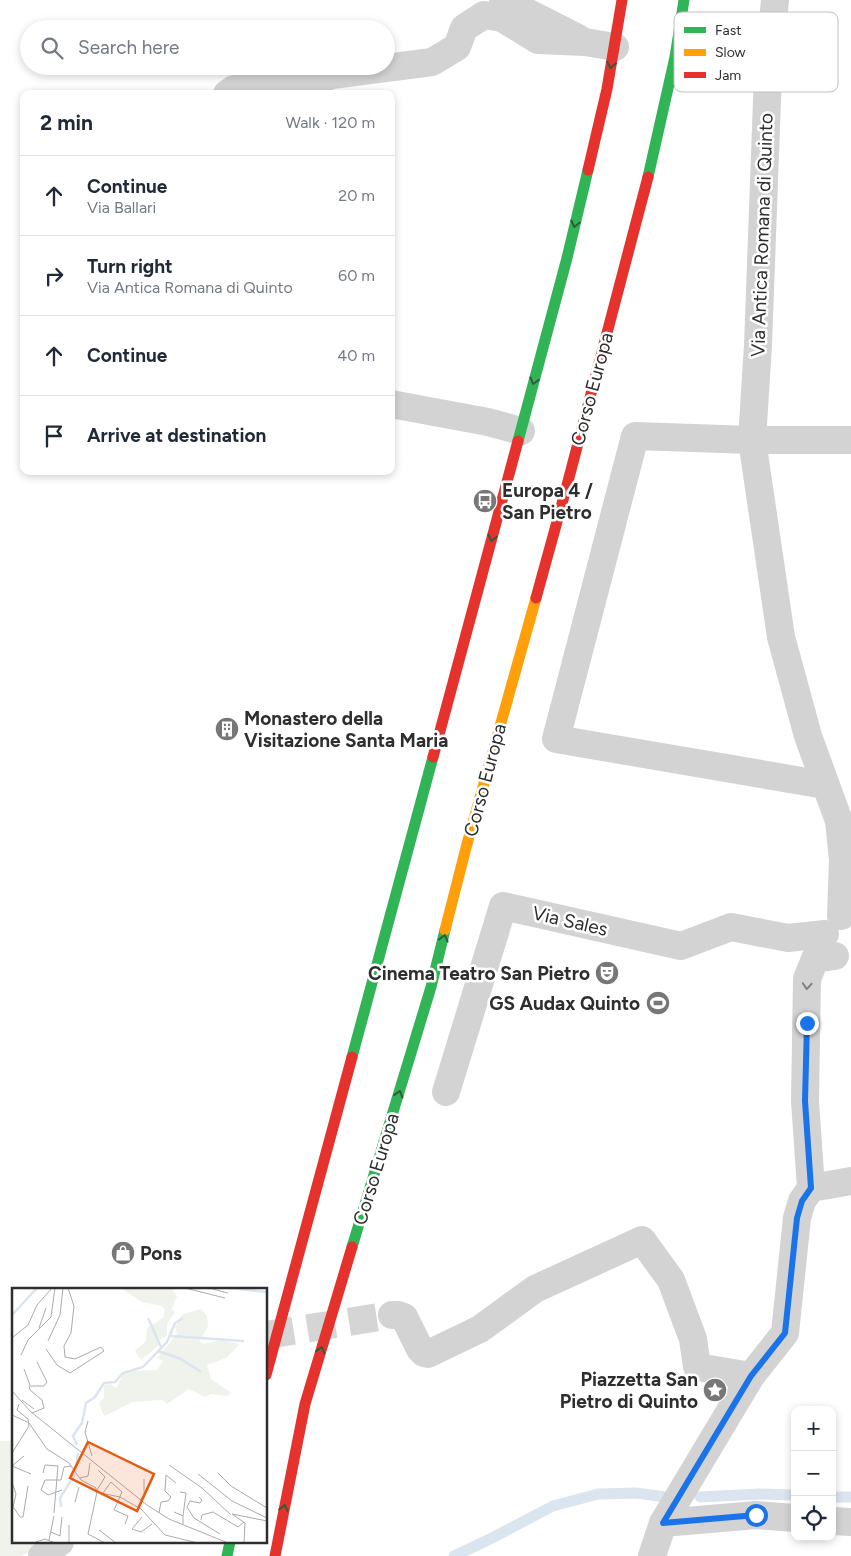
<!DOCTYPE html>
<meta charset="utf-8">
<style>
:root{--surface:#fff;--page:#f2f2f3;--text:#1f2937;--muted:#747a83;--line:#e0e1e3}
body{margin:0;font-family:Figtree,sans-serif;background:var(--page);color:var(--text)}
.controls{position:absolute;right:15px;bottom:15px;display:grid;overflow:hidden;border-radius:10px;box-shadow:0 2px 8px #0003}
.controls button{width:45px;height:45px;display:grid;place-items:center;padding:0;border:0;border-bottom:1px solid var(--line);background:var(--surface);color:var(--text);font:25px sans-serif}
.stop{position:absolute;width:15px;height:15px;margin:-11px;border:4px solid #1a73e8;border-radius:50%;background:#fff}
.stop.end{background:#1a73e8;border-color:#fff;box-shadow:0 1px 5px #0008}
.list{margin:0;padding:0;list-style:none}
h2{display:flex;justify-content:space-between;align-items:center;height:65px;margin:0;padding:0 20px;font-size:21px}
h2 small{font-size:16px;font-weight:400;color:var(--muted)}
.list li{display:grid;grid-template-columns:32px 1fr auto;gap:15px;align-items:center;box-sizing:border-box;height:80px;padding:0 20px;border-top:1px solid var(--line)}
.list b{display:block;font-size:19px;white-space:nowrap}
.list p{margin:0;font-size:16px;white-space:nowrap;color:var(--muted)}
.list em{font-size:16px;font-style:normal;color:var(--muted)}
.icon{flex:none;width:28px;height:28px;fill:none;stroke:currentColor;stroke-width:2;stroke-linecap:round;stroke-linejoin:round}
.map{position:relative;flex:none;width:851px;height:1556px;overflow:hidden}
.search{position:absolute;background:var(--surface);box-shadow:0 2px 8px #0003;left:20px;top:20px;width:375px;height:55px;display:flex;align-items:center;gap:12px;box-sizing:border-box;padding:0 18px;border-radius:28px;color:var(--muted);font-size:19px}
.panel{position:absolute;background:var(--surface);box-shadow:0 2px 8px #0003;left:20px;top:90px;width:375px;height:385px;border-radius:10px}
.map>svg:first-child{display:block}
.green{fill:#f0f3ec}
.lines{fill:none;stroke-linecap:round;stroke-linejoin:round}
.stream{stroke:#dbe5ef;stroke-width:11}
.street-tunnel{stroke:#d5d5d5;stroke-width:28;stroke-dasharray:28 14;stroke-linecap:butt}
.street{stroke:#d3d3d3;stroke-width:28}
.fast{stroke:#30b455;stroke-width:11}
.slow{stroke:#ff9f0a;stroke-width:11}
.jam{stroke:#e5322d;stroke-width:11}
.oneway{stroke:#2f5d3c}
.oneway2{stroke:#808080}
.route{stroke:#1a73e8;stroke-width:6}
.labels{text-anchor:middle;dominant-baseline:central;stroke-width:5;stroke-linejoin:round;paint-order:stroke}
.street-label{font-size:19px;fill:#2e2e2e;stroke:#fff}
.poi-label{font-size:19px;font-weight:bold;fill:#2e2e2e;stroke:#fff;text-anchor:start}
.inset-river{fill:none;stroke:#dbe5ef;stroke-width:2.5}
.inset-road{fill:none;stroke:#ababab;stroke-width:1}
.view{fill:#e8590c;fill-opacity:0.15;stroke:#e8590c;stroke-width:2.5}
.inset-edge{fill:none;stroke:#2e2e2e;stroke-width:2.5}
.key{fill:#fff;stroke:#c0c0c0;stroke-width:1}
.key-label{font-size:14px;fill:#2e2e2e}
</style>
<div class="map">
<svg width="851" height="1556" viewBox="0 0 851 1556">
<rect width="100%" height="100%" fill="#fff"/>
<path class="green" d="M 0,1441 L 14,1441 L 14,1542 L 44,1542 L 45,1545 L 21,1556 L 0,1556 Z"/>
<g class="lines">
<g class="stream">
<path d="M 700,1497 L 760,1494 L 795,1495"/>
<path d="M 832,1497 L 851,1497"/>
<path d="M 454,1556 L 488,1540 L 553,1506 L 598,1494 L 636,1493 L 673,1498"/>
</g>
<path class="street-tunnel" d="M 266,1335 L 392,1315"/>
<g class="street">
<path d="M 503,0 L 578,38"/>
<path d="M 775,0 L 768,73 L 758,345 L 752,440 L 781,637 L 808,736 L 839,821 L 843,860 L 841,916"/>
<path d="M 227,94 L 234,89 L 300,88 L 332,75 L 432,62 L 457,47 L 464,28 L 484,15 L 502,18 L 538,40 L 585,42 L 615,47"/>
<path d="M 391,404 L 488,422 L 521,431"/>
<path d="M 825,785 L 556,739 L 635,436 L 752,440 L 851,440"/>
<path d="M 446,1092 L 503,906 L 681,946 L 731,927 L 788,938 L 825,934"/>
<path d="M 811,1188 L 851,1181"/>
<path d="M 392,1315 L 398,1315 L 404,1317 L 420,1349 L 424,1353 L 428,1354 L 480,1329 L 535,1289 L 642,1240 L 671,1280 L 693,1339 L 697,1367 L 751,1376"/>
<path d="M 832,1521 L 851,1522"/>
<path d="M 663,1523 L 756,1515 L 795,1518"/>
<path d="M 42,1556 L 60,1542"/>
<path d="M 652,1556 L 663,1523 L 751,1376 L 785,1333 L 797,1218 L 802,1201 L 811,1188 L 805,1101 L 807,979 L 815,959 L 835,956"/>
</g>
<g class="fast">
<path d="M 648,177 L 675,57 L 684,0"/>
<path d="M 518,441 L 567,258 L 588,170"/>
<path d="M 352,1057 L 433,757"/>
<path d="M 352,1247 L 431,987 L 445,930"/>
<path d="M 227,1556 L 230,1542"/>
</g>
<path class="slow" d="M 445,930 L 467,844 L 536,598"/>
<g class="jam">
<path d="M 588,170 L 607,89 L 622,0"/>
<path d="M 536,598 L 566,489 L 648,177"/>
<path d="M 433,757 L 518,441"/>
<path d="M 266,1375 L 352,1057"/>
<path d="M 275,1556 L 305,1404 L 352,1247"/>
</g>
</g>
<defs><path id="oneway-chevron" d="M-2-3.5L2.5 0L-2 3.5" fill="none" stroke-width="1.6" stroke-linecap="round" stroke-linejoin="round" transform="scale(1.25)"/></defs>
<g class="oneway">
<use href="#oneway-chevron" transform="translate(611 65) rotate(101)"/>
<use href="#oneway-chevron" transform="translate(575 224) rotate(103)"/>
<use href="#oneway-chevron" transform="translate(534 381) rotate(105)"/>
<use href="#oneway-chevron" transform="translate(492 538) rotate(105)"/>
<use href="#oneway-chevron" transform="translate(444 938) rotate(-76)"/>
<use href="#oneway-chevron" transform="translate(399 1094) rotate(-73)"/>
<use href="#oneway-chevron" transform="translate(321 1350) rotate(-73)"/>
<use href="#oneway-chevron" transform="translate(284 1508) rotate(-79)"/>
</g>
<use class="oneway2" href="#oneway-chevron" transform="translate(807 986) rotate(94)"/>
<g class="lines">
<path class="route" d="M 756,1515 L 663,1523 L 751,1376 L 785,1333 L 797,1218 L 802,1201 L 811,1188 L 805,1101 L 807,1023"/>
</g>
<defs>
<g id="bus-disc" transform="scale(1.25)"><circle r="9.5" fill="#777" stroke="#fff"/><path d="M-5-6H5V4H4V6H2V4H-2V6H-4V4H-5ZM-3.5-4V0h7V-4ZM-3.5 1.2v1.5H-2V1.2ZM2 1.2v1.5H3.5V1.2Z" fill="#fff"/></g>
<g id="building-disc" transform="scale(1.25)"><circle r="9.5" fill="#777" stroke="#fff"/><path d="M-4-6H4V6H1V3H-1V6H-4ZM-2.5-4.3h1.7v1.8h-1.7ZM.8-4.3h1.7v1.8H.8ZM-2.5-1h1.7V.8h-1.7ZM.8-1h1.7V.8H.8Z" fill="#fff"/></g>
<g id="theatre-disc" transform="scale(1.25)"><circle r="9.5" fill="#777" stroke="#fff"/><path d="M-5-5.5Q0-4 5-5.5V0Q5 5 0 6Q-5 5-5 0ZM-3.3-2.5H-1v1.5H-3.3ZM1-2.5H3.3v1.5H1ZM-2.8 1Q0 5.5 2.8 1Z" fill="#fff"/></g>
<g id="stadium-disc" transform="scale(1.25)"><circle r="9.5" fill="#777" stroke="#fff"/><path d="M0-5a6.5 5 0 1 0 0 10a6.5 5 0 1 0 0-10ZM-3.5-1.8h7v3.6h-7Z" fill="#fff"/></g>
<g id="shop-disc" transform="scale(1.25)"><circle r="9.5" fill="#777" stroke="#fff"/><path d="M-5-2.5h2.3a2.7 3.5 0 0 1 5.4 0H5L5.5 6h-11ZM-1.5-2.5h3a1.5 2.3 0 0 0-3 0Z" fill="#fff"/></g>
<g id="sight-disc" transform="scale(1.25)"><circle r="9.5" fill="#777" stroke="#fff"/><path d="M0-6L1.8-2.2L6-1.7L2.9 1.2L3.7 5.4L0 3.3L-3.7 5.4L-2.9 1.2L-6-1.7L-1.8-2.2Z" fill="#fff"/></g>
</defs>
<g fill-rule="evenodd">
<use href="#bus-disc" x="485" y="501"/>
<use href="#building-disc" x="227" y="729"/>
<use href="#theatre-disc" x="607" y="973"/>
<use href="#stadium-disc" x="658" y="1003"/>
<use href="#shop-disc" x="123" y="1253"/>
<use href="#sight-disc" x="715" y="1390"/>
</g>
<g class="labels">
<g class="street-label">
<text transform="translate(762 235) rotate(-88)">Via Antica Romana di Quinto</text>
<text transform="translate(592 389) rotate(-75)">Corso Europa</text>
<text transform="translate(485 780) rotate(-75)">Corso Europa</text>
<text transform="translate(570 921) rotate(13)">Via Sales</text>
<text transform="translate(376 1169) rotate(-73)">Corso Europa</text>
</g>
<g class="poi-label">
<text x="502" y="490">Europa 4 /<tspan x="502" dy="22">San Pietro</tspan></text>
<text x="244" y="718">Monastero della<tspan x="244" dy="22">Visitazione Santa Maria</tspan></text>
<text x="590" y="973" text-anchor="end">Cinema Teatro San Pietro</text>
<text x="640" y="1003" text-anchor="end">GS Audax Quinto</text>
<text x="140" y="1253">Pons</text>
<text x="698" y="1379" text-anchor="end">Piazzetta San<tspan x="698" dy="22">Pietro di Quinto</tspan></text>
</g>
</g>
<g transform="translate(12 1288)">
<rect width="255" height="255" fill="#fff"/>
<path d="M 109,0 L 159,0 L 165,8 L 160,21 L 163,24 L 155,36 L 155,48 L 147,52 L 147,57 L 129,72 L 123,63 L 134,53 L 135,40 L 151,30 L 153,22 L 150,18 L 130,14 ZM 189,21 L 195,28 L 196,39 L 187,53 L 191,56 L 210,52 L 228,56 L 214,70 L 195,77 L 199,91 L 218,104 L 216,108 L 199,106 L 193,109 L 177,101 L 155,116 L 151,112 L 120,114 L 93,128 L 90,124 L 87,114 L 92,110 L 92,97 L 99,96 L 104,100 L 113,83 L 145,82 L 151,73 L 145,70 L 165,46 L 163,39 L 171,26 Z" fill="#f0f3ec"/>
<path class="inset-river" d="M 218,0 L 255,4M 0,27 L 25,0M 136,30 L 149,59M 159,48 L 232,53M 146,63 L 169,71 L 189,84M 65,157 L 61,148 L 70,135 L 74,115 L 83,109 L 92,95 L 103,94 L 111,85 L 131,79 L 155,54 L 163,35 L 171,30M 64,183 L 66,165M 49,219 L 48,210 L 63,186"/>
<path class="inset-road" d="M 173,0 L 213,10M 197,0 L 216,5M 27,40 L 34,20M 0,50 L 16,37 L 25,17 L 40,0M 36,53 L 48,27 L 51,0M 34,61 L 45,77 L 58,85 L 92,63 L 89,59 L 63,71 L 53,69 L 52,58 L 59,45 L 62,18 L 56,0M 9,67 L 16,52 L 39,29 L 43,0M 12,81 L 18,97M 0,103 L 19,124 L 135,217 L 157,231 L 216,255M 10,112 L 22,121M 20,125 L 32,120 L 30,112 L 18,102 L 17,98 L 32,98 L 35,94 L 25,74M 0,127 L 17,135 L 35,161 L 57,175 L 69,192 L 84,200 L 84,204 L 108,209 L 129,221 L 153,247 L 186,255M 76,133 L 73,144 L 80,168M 0,165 L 17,138 L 16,131 L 5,122 L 7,116M 157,177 L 190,200 L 219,227M 0,178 L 19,186M 0,178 L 12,168M 31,185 L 33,177 L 46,178 L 42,225M 206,185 L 219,198 L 255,220M 186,186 L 220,213 L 255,230M 68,190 L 76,188 L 78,175M 0,194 L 4,206 L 0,224M 50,202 L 36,207 L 29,202 L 33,192 L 49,192 L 52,179 L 59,178M 85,202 L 93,189 L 86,182M 85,204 L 76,246 L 93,255M 168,204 L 174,205 L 171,228M 91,205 L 99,194 L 110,204 L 102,222 L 116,228 L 113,236M 187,209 L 190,212 L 188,215 L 178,213 L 175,219 L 182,230 L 208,246M 128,212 L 132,207 L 132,191M 63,214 L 67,199M 2,220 L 8,229 L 11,229 L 16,198M 162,224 L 171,228 L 171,236M 147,225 L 149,214 L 156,213 L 159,209 L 153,203 L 154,187 L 164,195M 130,229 L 120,241 L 129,244 L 140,236M 189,232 L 190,227 L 201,224 L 226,239 L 232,234M 87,242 L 104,255M 39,244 L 48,248 L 50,229M 37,252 L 42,228M 21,255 L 33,251 L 43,255M 57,255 L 57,237M 232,255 L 233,235 L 220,226 L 255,233"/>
<path class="view" d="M 76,154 L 142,186 L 125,223 L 58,190 Z"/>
<rect width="255" height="255" class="inset-edge"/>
</g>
<rect x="674" y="12" width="164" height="80" rx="8" class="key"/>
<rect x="684" y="27" width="22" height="6" fill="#30b455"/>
<rect x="684" y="49" width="22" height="7" fill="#ff9f0a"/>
<rect x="684" y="72" width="22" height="6" fill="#e5322d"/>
<g class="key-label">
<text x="715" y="35">Fast</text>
<text x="715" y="57">Slow</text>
<text x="715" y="80">Jam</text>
</g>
</svg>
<div class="controls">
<button>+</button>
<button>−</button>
<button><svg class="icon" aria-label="locate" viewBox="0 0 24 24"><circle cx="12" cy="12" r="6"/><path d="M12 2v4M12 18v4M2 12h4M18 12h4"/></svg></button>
</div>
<div class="stop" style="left:756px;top:1515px"></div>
<div class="stop end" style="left:807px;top:1023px"></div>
<div class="search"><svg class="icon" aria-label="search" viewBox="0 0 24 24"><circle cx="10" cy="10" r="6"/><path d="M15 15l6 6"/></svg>Search here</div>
<section class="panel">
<h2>2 min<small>Walk · 120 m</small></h2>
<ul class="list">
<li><svg class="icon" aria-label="ahead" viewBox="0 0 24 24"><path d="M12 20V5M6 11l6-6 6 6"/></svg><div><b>Continue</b><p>Via Ballari</p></div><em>20 m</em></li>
<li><svg class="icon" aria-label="right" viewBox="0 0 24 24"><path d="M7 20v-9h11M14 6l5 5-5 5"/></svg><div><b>Turn right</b><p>Via Antica Romana di Quinto</p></div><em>60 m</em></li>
<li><svg class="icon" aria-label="ahead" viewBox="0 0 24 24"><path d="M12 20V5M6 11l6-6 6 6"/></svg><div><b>Continue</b></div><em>40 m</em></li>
<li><svg class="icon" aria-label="arrive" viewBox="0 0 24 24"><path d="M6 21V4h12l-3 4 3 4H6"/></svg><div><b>Arrive at destination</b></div></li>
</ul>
</section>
</div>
